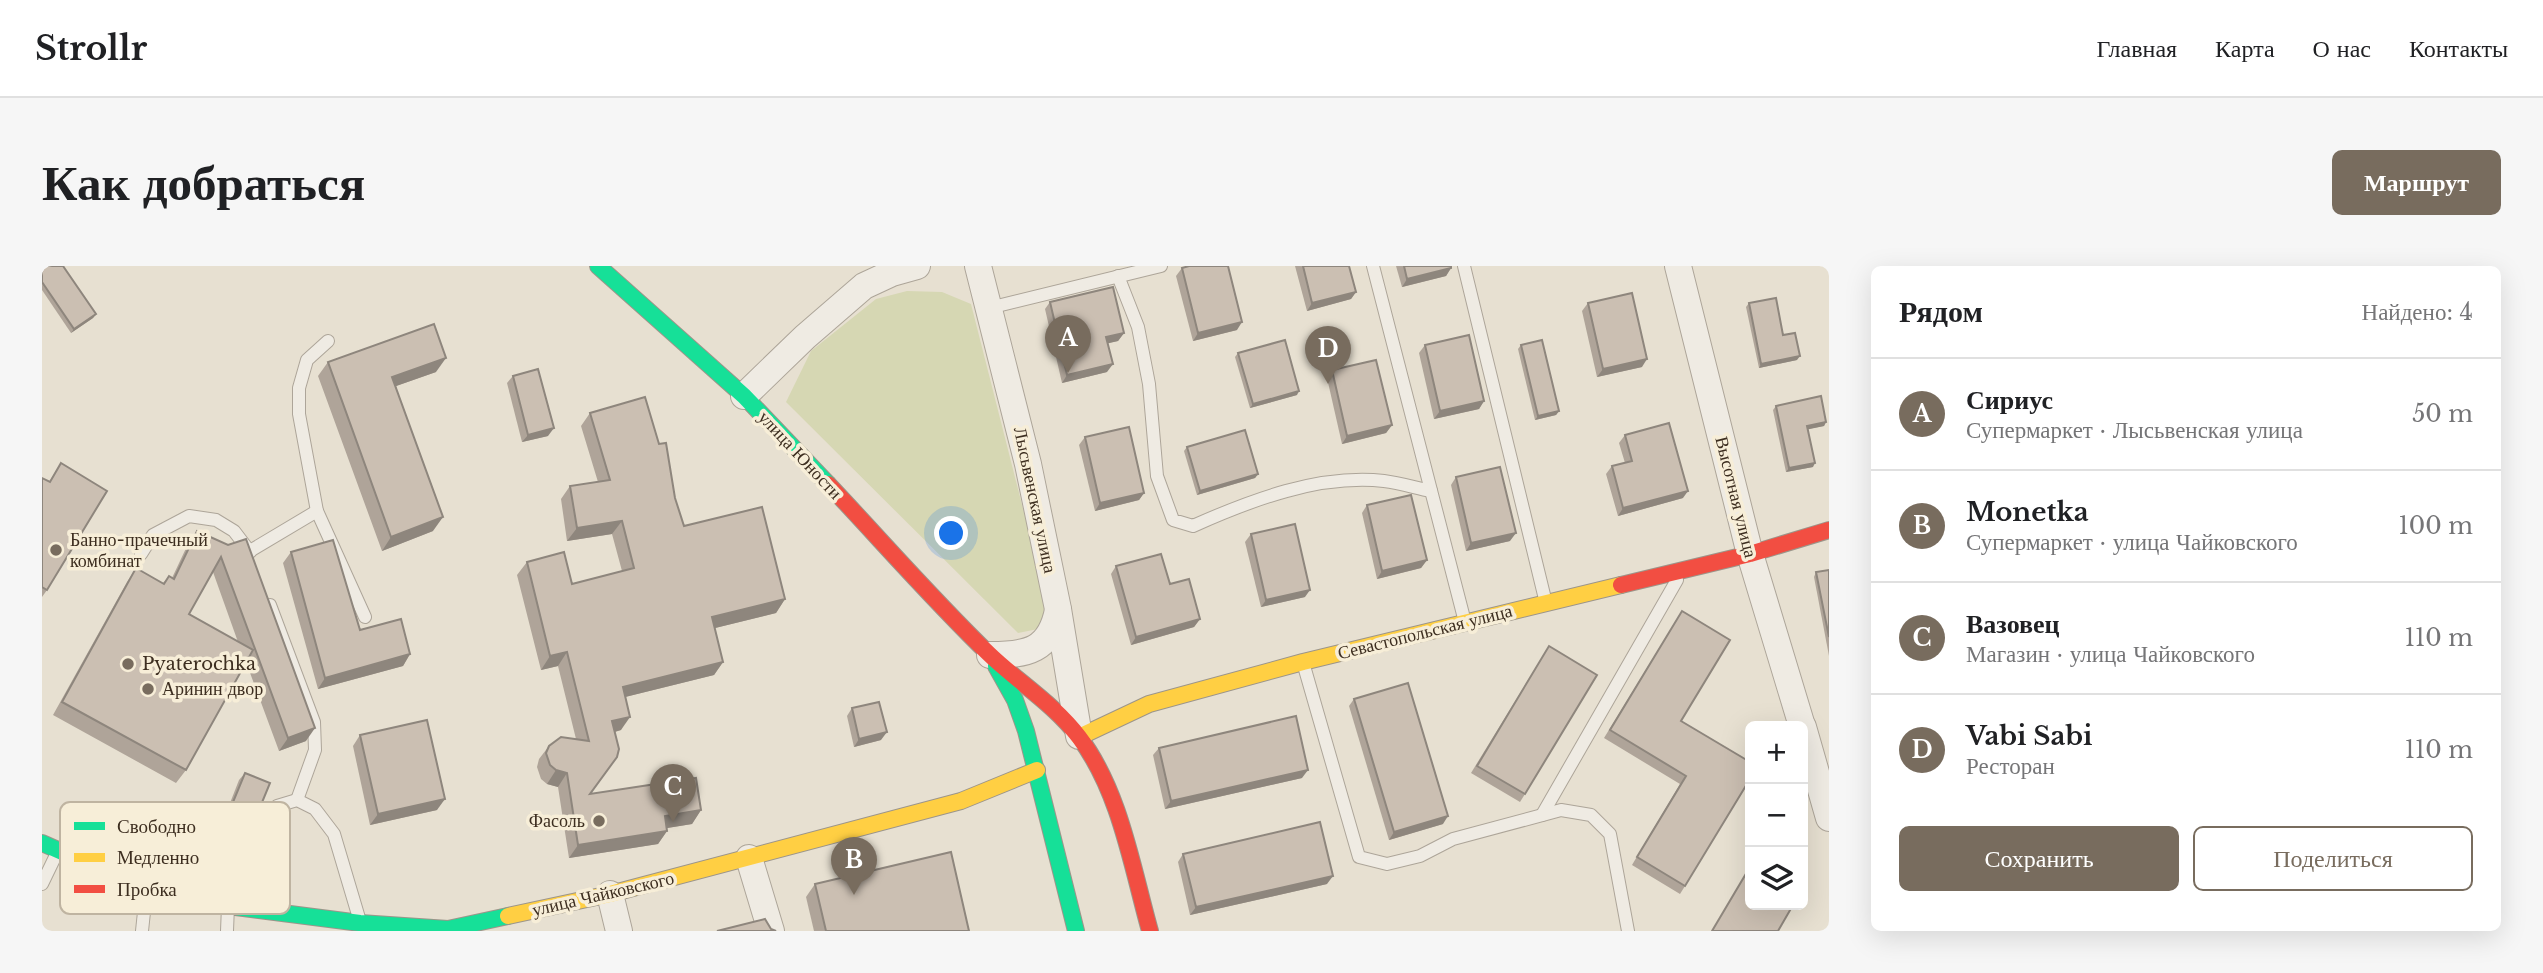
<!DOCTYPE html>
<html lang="ru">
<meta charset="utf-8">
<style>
:root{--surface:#fff;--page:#f6f6f6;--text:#202124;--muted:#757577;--line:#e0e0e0;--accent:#786c5e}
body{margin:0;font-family:"Libre Baskerville",serif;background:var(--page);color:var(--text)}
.controls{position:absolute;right:21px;bottom:21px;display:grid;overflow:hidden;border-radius:10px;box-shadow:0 7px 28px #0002}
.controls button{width:63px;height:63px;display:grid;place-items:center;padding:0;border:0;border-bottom:2px solid var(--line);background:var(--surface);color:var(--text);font:35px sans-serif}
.you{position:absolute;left:910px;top:268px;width:24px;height:24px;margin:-18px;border:5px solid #fff;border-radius:50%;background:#1a73e8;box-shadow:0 0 0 10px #1a73e833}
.badge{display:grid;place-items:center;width:46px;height:46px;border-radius:50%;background:var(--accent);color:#fff;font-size:23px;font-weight:700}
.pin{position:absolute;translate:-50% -58px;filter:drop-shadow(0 2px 4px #0008)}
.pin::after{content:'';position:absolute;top:37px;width:24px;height:21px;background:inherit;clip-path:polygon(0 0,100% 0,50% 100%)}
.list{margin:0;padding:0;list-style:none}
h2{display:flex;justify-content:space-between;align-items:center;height:91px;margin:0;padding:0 28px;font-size:30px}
h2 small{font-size:23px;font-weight:400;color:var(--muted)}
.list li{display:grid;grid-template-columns:46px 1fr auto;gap:21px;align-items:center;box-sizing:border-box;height:112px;padding:0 28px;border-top:2px solid var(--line)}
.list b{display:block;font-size:26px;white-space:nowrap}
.list p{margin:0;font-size:23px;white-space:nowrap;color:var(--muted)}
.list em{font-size:23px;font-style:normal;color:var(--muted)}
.actions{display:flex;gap:14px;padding:21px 28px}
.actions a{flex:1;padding:16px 0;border:2px solid var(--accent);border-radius:10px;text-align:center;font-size:24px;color:var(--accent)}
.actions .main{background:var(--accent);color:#fff}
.icon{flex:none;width:38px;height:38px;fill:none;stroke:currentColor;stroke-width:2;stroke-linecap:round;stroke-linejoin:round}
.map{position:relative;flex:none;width:1787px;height:665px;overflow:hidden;border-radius:10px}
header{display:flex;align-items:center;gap:42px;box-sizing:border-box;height:98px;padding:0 35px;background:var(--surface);border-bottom:2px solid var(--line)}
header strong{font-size:33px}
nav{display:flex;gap:38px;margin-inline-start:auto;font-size:24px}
.intro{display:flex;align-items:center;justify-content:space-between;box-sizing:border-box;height:168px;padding:0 42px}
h1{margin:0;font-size:49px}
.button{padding:18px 32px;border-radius:10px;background:var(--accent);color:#fff;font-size:24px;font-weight:700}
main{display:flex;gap:42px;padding:0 42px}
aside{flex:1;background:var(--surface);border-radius:10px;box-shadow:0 7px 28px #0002}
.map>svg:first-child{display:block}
.green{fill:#d6d7b3}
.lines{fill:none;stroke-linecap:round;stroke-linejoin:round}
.lane-casing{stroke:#ada599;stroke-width:14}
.street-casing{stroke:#ada599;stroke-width:28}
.fast-casing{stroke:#9c958a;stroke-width:18}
.slow-casing{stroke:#9c958a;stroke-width:18}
.jam-casing{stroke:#9c958a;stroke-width:18}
.lane{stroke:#efebe3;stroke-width:12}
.street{stroke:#efebe3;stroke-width:26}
.fast{stroke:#16e098;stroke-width:16}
.slow{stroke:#ffcf43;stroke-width:16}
.jam{stroke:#f24e42;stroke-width:16}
.wall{fill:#afa499;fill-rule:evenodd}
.shaded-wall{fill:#8e867d}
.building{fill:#cbbfb2;stroke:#8e867d;stroke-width:2}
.poi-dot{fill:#786c5e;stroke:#f7eed8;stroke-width:2.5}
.labels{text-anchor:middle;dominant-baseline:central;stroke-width:7;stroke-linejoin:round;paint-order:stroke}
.street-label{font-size:18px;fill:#3d2e20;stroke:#f7eed8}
.poi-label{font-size:18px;fill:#3d2e20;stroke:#f7eed8;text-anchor:start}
.key{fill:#f7eed8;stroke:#bfb4a1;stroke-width:2}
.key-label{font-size:19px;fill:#3d2e20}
</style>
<header>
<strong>Strollr</strong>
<nav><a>Главная</a><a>Карта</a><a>О нас</a><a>Контакты</a></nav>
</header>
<div class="intro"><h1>Как добраться</h1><a class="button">Маршрут</a></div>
<main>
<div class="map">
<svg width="1787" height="665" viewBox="0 0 1787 665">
<rect width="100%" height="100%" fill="#e7e0d1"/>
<path class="green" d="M 865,25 L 900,26 L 929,38 L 1006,341 L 1001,362 L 976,367 L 744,136 L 769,85 L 834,33 Z"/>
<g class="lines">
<g class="lane-casing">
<g id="lane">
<path d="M 1331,0 L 1423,356"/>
<path d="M 1422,0 L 1503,333"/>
<path d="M 1076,10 L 1096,61 L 1107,118 L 1115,210 L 1131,254 L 1151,260 C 1209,234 1277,208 1342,215 C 1358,217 1374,222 1389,225"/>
<path d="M 947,42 L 1119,0"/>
<path d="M 286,75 L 265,94 L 257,122 L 257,148 L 275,245 L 323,351"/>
<path d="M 208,285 L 275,245"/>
<path d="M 99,288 L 111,269 L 147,250 L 174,254 L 192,265 L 208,286"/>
<path d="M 228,339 L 272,456 L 273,484 L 255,534"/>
<path d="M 1262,400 L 1317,591 L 1345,598 L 1378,590 L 1411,573 L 1519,544 L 1549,549 L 1568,568 L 1586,665"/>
<path d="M 1500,549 L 1635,314"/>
<path d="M 0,618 L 15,587"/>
<path d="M 100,665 L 104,627"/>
<path d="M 185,665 L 186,640 L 214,567 L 235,540 L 255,534 L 273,543 L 292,568 L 317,652"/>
</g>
</g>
<g class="street-casing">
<g id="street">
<path d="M 936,0 L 986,198 L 1016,343 L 1037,470"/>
<path d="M 1636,0 L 1708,288 L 1760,460"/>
<path d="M 702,130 L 763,71 L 822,20 L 850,7 L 875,0"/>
<path d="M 948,389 C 985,389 1008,385 1016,344"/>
<path d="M 1761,461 L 1787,552"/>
<path d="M 707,592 L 729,665"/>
<path d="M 568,628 L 577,665"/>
</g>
</g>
<g class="fast-casing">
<g id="fast">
<path d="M 556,0 L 702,130 L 786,218"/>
<path d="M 954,400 L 973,434 L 984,465 L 1034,665"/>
<path d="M 0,577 L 104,623 L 186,640 L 318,657 L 406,663 L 466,650"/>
</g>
</g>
<g class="slow-casing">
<g id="slow">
<path d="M 1037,471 L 1107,438 L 1261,396 L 1579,319"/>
<path d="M 466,650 L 568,628 L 919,535 L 995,504"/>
</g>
</g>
<g class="jam-casing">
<g id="jam">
<path d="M 786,218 C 839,274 891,334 947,388 C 976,416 1012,438 1037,471 C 1078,525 1090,601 1108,665"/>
<path d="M 1579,319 L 1708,288 L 1787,264"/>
</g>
</g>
<use href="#lane" class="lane"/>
<use href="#street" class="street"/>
<use href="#fast" class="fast"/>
<use href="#slow" class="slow"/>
<use href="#jam" class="jam"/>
</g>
<g class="wall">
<path d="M 0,0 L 54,48 L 51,52 L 29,67 L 0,24 Z"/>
<path d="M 1253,0 L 1307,0 L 1314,26 L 1309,33 L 1265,45 Z"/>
<path d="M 1354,0 L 1409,0 L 1409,2 L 1404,10 L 1360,21 Z"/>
<path d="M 1140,2 L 1195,64 L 1151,75 L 1134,10 Z"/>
<path d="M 1008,36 L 1082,67 L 1076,75 L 1066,77 L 1065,106 L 1020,117 L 1003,43 Z"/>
<path d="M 1546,37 L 1600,101 L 1555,111 L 1540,45 Z"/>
<path d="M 1707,37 L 1741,69 L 1755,94 L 1717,102 L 1704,41 Z"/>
<path d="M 1383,79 L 1442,135 L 1437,143 L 1392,153 L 1377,87 Z"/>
<path d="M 1479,79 L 1517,145 L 1514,149 L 1493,154 L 1476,83 Z"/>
<path d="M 1196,87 L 1255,129 L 1208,142 L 1193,91 Z"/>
<path d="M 286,96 L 394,106 L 354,120 L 391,265 L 340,285 L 276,110 Z"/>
<path d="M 1290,104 L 1350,159 L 1344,167 L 1300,178 L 1285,112 Z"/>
<path d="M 471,110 L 506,170 L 480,176 L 465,117 Z"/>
<path d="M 1734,140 L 1784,156 L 1782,160 L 1766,163 L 1771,201 L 1744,206 L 1731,144 Z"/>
<path d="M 548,147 L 633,232 L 642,260 L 743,333 L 734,347 L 673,362 L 681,396 L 672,409 L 583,431 L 579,464 L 573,466 L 549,528 L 659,544 L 650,558 L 625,562 L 625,565 L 616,578 L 527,592 L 516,521 L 505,518 L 499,513 L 495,501 L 497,493 L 507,480 L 534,473 L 516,400 L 499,404 L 475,309 L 485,296 L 530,318 L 580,305 L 570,268 L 525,275 L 519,233 L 528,220 L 556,216 L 539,160 Z"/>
<path d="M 1583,169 L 1641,232 L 1576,250 L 1564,208 L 1570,200 L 1583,197 L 1577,177 Z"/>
<path d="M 1043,171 L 1102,227 L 1097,234 L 1053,245 L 1037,179 Z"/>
<path d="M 1145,181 L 1216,208 L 1213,212 L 1155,229 L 1142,185 Z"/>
<path d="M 19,197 L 5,324 L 0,331 L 0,212 L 7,216 Z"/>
<path d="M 1414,211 L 1468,275 L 1424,285 L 1409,219 Z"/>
<path d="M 1325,239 L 1385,294 L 1379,302 L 1335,313 L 1320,247 Z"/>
<path d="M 155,265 L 186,279 L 264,475 L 237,485 L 204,396 L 144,504 L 134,517 L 11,449 L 85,316 L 94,302 L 121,317 L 127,310 L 130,312 L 146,278 ZM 171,306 L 196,376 L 147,348 Z"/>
<path d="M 1209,268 L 1263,331 L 1219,341 L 1203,276 Z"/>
<path d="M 249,286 L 318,364 L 368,388 L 361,400 L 276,423 L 241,297 Z"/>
<path d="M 1074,300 L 1158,353 L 1152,361 L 1089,379 L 1069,308 Z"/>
<path d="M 1787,304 L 1787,390 L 1772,311 L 1774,306 Z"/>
<path d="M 1640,345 L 1639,455 L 1708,496 L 1643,620 L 1638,628 L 1590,599 L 1638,518 L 1562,472 Z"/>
<path d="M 1507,380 L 1483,528 L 1478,536 L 1429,507 Z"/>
<path d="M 1312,433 L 1401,558 L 1347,574 L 1307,440 Z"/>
<path d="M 810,442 L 839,474 L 812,481 L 805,450 Z"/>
<path d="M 318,469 L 395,544 L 328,559 L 311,480 Z"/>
<path d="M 1117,482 L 1260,512 L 1123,543 L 1111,489 Z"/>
<path d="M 203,507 L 197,588 L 172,578 L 197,514 Z"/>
<path d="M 1141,588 L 1285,618 L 1148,649 L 1136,596 Z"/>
<path d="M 773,618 L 927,665 L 772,665 L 764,631 Z"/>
</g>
<g class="shaded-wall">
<path d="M 1409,2 L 1404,10 L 1360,21 L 1365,13 Z"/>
<path d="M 1314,26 L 1309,33 L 1265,45 L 1270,37 Z"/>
<path d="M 54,48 L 51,52 L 29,67 L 32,63 Z"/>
<path d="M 1200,56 L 1195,64 L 1151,75 L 1156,67 Z"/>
<path d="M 1082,67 L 1076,75 L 1059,79 L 1064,71 Z"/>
<path d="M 1758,90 L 1755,94 L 1717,102 L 1719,98 Z"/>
<path d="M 404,92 L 394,106 L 340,125 L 350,111 Z"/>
<path d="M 1605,93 L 1600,101 L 1555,111 L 1561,103 Z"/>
<path d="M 1071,98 L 1065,106 L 1020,117 L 1025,109 Z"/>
<path d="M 1257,125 L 1255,129 L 1208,142 L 1211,138 Z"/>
<path d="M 1442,135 L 1437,143 L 1392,153 L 1398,145 Z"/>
<path d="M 1517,145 L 1514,149 L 1493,154 L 1496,150 Z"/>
<path d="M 1784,156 L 1782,160 L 1763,164 L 1765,160 Z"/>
<path d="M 1350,159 L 1344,167 L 1300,178 L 1305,170 Z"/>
<path d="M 512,162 L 506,170 L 480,176 L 486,169 Z"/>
<path d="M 1773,197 L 1771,201 L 1744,206 L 1747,202 Z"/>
<path d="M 1216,208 L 1213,212 L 1155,229 L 1158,225 Z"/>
<path d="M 1646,225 L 1641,232 L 1576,250 L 1581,242 Z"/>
<path d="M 1102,227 L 1097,234 L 1053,245 L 1058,237 Z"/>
<path d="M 401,251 L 391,265 L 340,285 L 349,271 Z"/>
<path d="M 580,255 L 570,268 L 525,275 L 535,262 Z"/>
<path d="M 1474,267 L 1468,275 L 1424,285 L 1429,277 Z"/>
<path d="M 1385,294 L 1379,302 L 1335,313 L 1340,305 Z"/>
<path d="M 1268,324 L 1263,331 L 1219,341 L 1224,334 Z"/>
<path d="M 743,333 L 734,347 L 661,365 L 670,351 Z"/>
<path d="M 1158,353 L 1152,361 L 1089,379 L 1094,371 Z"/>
<path d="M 525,386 L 516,400 L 499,404 L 508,390 Z"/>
<path d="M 368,388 L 361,400 L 276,423 L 283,412 Z"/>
<path d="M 681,396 L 672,409 L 571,434 L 581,421 Z"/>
<path d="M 588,451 L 579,464 L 561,469 L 570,455 Z"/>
<path d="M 273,462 L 264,475 L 237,485 L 246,472 Z"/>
<path d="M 845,466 L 839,474 L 812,481 L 817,473 Z"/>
<path d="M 514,504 L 525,507 L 516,521 L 505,518 Z"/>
<path d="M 1266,504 L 1260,512 L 1123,543 L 1129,535 Z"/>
<path d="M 403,533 L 395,544 L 328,559 L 336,548 Z"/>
<path d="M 659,544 L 650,558 L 613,564 L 623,550 Z"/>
<path d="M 1406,550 L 1401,558 L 1347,574 L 1352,566 Z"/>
<path d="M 625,565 L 616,578 L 527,592 L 536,579 Z"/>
<path d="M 177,570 L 202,580 L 197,588 L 172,578 Z"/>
<path d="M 1291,610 L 1285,618 L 1148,649 L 1154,641 Z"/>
</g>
<g class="building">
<path d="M 0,0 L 21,0 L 54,48 L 32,63 L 0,16 Z"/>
<path d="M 1147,0 L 1186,0 L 1200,56 L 1156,67 L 1140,2 Z"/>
<path d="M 1261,0 L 1307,0 L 1314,26 L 1270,37 Z"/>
<path d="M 1362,0 L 1409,0 L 1409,2 L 1365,13 Z"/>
<path d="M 1071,21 L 1082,67 L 1064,71 L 1071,98 L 1025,109 L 1008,36 Z"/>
<path d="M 1590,27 L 1605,93 L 1561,103 L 1546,37 Z"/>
<path d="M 1734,32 L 1741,69 L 1753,67 L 1758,90 L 1719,98 L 1707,37 Z"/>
<path d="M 392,58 L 404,92 L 350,111 L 401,251 L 349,271 L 286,96 Z"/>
<path d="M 1427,69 L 1442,135 L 1398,145 L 1383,79 Z"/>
<path d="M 1243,74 L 1257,125 L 1211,138 L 1196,87 Z"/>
<path d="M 1500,74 L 1517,145 L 1496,150 L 1479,79 Z"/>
<path d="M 1334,94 L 1350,159 L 1305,170 L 1290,104 Z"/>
<path d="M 496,103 L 512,162 L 486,169 L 471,110 Z"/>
<path d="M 1779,130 L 1784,156 L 1765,160 L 1773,197 L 1747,202 L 1734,140 Z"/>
<path d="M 603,131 L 617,178 L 624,177 L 633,232 L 642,260 L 720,241 L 743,333 L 670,351 L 681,396 L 581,421 L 588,451 L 570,455 L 577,483 L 575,491 L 548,528 L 654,512 L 659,544 L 623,550 L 625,565 L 536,579 L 525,507 L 514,504 L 508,499 L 504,487 L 507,480 L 519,471 L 547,475 L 525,386 L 508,390 L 485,296 L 522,286 L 530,318 L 592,302 L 580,255 L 535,262 L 528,220 L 568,214 L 548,147 Z"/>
<path d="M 1627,157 L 1646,225 L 1581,242 L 1570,200 L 1590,195 L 1583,169 Z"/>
<path d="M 1087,161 L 1102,227 L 1058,237 L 1043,171 Z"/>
<path d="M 1203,164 L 1216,208 L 1158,225 L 1145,181 Z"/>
<path d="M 19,197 L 65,225 L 5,324 L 0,321 L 0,212 L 8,216 Z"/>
<path d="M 1458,201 L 1474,267 L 1429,277 L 1414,211 Z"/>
<path d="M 1369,229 L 1385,294 L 1340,305 L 1325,239 Z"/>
<path d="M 1253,258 L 1268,324 L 1224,334 L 1209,268 Z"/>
<path d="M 155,265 L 186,279 L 204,273 L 273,462 L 246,472 L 179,291 L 147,348 L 211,384 L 144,504 L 20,436 L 94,302 L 122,318 L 127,310 L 132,313 Z"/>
<path d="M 291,274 L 318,364 L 359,353 L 368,388 L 283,412 L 249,286 Z"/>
<path d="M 1119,288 L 1128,318 L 1147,313 L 1158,353 L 1094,371 L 1074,300 Z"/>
<path d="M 1787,304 L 1787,371 L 1774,306 Z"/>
<path d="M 1640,345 L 1688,374 L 1639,455 L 1708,496 L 1708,513 L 1643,620 L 1595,591 L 1644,510 L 1568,464 Z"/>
<path d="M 1507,380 L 1555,409 L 1483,528 L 1435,500 Z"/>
<path d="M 1366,417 L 1406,550 L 1352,566 L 1312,433 Z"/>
<path d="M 837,436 L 845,466 L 817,473 L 810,442 Z"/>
<path d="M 1254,450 L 1266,504 L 1129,535 L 1117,482 Z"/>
<path d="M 385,454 L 403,533 L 336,548 L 318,469 Z"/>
<path d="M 203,507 L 228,517 L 202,580 L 177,570 Z"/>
<path d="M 1278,556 L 1291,610 L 1154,641 L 1141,588 Z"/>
<path d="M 909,586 L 927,665 L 784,665 L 773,618 Z"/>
<path d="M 1705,606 L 1708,608 L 1708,639 L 1751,639 L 1736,665 L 1670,665 Z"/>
<path d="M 723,653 L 729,663 L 734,665 L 675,665 Z"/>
</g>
<g class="poi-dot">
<circle cx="14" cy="284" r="7"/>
<circle cx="86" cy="398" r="7"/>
<circle cx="106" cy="423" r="7"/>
<circle cx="557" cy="555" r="7"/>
</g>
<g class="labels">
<g class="street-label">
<text transform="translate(758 189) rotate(47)">улица Юности</text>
<text transform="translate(1694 231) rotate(76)">Высотная улица</text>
<text transform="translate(993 234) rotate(78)">Лысьвенская улица</text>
<text transform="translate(1383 366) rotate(-14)">Севастопольская улица</text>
<text transform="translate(561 628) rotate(-13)">улица Чайковского</text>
</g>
<g class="poi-label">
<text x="28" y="274">Банно-прачечный<tspan x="28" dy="21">комбинат</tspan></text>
<text x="100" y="398">Pyaterochka</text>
<text x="120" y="423">Аринин двор</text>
<text x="543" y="555" text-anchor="end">Фасоль</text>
</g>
</g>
<rect x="18" y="536" width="230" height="112" rx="10" class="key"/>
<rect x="32" y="556" width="31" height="8" fill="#16e098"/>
<rect x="32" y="587" width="31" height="9" fill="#ffcf43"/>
<rect x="32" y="619" width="31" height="8" fill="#f24e42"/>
<g class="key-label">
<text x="75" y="567">Свободно</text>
<text x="75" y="598">Медленно</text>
<text x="75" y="630">Пробка</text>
</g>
</svg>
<div class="controls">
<button>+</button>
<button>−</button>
<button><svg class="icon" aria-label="layers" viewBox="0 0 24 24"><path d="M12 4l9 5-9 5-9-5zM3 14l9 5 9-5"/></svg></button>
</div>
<div class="you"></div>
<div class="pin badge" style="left:1026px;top:107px">A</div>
<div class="pin badge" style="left:812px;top:629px">B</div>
<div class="pin badge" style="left:631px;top:556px">C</div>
<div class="pin badge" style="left:1286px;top:118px">D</div>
</div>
<aside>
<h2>Рядом<small>Найдено: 4</small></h2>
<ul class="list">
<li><span class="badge">A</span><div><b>Сириус</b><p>Супермаркет · Лысьвенская улица</p></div><em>50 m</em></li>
<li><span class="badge">B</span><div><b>Monetka</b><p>Супермаркет · улица Чайковского</p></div><em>100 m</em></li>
<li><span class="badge">C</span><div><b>Вазовец</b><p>Магазин · улица Чайковского</p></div><em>110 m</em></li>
<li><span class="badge">D</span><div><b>Vabi Sabi</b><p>Ресторан</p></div><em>110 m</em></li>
</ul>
<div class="actions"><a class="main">Сохранить</a><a>Поделиться</a></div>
</aside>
</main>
